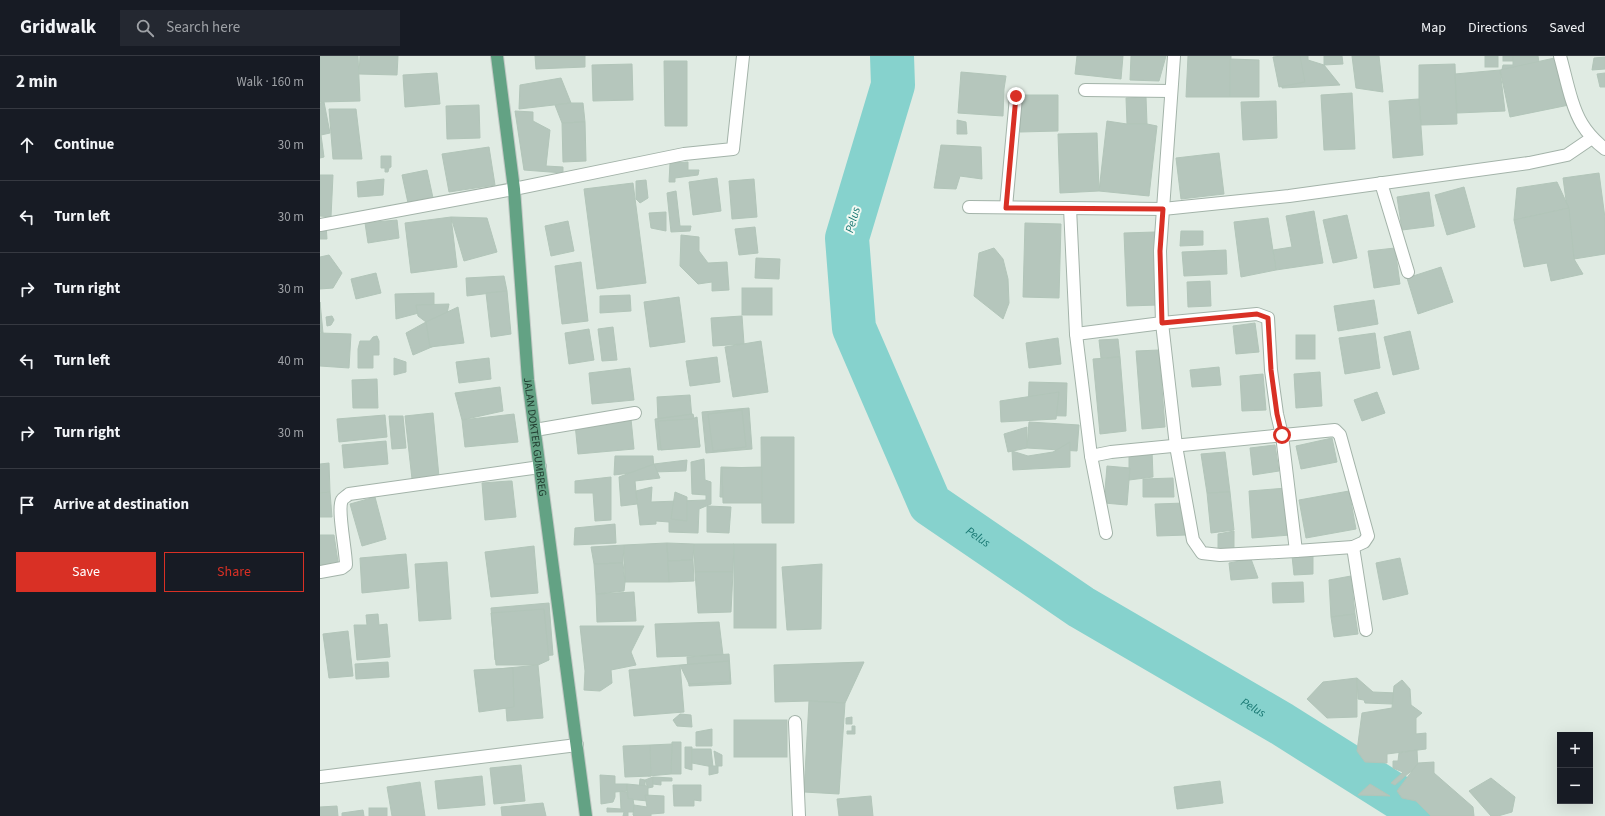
<!DOCTYPE html>
<meta charset="utf-8">
<style>
:root{--surface:#171b24;--page:#242831;--text:#f1f3f6;--muted:#9ea1a6;--line:#363941;--accent:#d93025}
body{margin:0;font-family:"Source Sans 3",sans-serif;background:var(--page);color:var(--text)}
.controls{position:absolute;right:12px;bottom:12px;display:grid;overflow:hidden;border-radius:0px;box-shadow:0 4px 16px #0002}
.controls button{width:36px;height:36px;display:grid;place-items:center;padding:0;border:0;border-bottom:1px solid var(--line);background:var(--surface);color:var(--text);font:20px sans-serif}
.stop{position:absolute;width:12px;height:12px;margin:-9px;border:3px solid #d93025;border-radius:50%;background:#fff}
.stop.end{background:#d93025;border-color:#fff;box-shadow:0 1px 4px #0008}
.list{margin:0;padding:0;list-style:none}
h2{display:flex;justify-content:space-between;align-items:center;height:52px;margin:0;padding:0 16px;font-size:17px}
h2 small{font-size:13px;font-weight:400;color:var(--muted)}
.list li{display:grid;grid-template-columns:26px 1fr auto;gap:12px;align-items:center;box-sizing:border-box;height:72px;padding:0 16px;border-top:1px solid var(--line)}
.list b{display:block;font-size:15px;white-space:nowrap}
.list em{font-size:13px;font-style:normal;color:var(--muted)}
.actions{display:flex;gap:8px;padding:12px 16px}
.actions a{flex:1;padding:9px 0;border:1px solid var(--accent);border-radius:0px;text-align:center;font-size:14px;color:var(--accent)}
.actions .main{background:var(--accent);color:#fff}
.icon{flex:none;width:22px;height:22px;fill:none;stroke:currentColor;stroke-width:2;stroke-linecap:round;stroke-linejoin:round}
.map{position:relative;flex:none;width:1285px;height:760px;overflow:hidden}
header{display:flex;align-items:center;gap:24px;box-sizing:border-box;height:56px;padding:0 20px;background:var(--surface);border-bottom:1px solid var(--line)}
header strong{font-size:19px}
nav{display:flex;gap:22px;margin-inline-start:auto;font-size:14px}
.search{width:280px;height:36px;background:var(--page);display:flex;align-items:center;gap:10px;box-sizing:border-box;padding:0 14px;border-radius:0px;color:var(--muted);font-size:15px}
main{display:flex}
aside{flex:1;background:var(--surface)}
.map>svg:first-child{display:block}
.lines{fill:none;stroke-linecap:round;stroke-linejoin:round}
.river{stroke:#86d2cd;stroke-width:44}
.building{fill:#b5c6bc;stroke:#b2c5b9}
.minor-casing{stroke:#a3b3a9;stroke-width:14}
.primary-casing{stroke:#c1c8c4;stroke-width:14}
.minor{stroke:#fff;stroke-width:12}
.primary{stroke:#63a284;stroke-width:12}
.route{stroke:#d93025;stroke-width:5}
.labels{text-anchor:middle;dominant-baseline:central;stroke-width:4;stroke-linejoin:round;paint-order:stroke}
.street-label{font-size:11px;fill:#203b2e;stroke:#f0f8f2}
.water-label{font-size:12px;font-style:italic;fill:#197873;stroke:#f0f8f2}
</style>
<header>
<strong>Gridwalk</strong>
<div class="search"><svg class="icon" aria-label="search" viewBox="0 0 24 24"><circle cx="10" cy="10" r="6"/><path d="M15 15l6 6"/></svg>Search here</div>
<nav><a>Map</a><a>Directions</a><a>Saved</a></nav>
</header>
<main>
<aside>
<h2>2 min<small>Walk · 160 m</small></h2>
<ul class="list">
<li><svg class="icon" aria-label="ahead" viewBox="0 0 24 24"><path d="M12 20V5M6 11l6-6 6 6"/></svg><div><b>Continue</b></div><em>30 m</em></li>
<li><svg class="icon" aria-label="left" viewBox="0 0 24 24"><path d="M17 20v-9H6M10 6l-5 5 5 5"/></svg><div><b>Turn left</b></div><em>30 m</em></li>
<li><svg class="icon" aria-label="right" viewBox="0 0 24 24"><path d="M7 20v-9h11M14 6l5 5-5 5"/></svg><div><b>Turn right</b></div><em>30 m</em></li>
<li><svg class="icon" aria-label="left" viewBox="0 0 24 24"><path d="M17 20v-9H6M10 6l-5 5 5 5"/></svg><div><b>Turn left</b></div><em>40 m</em></li>
<li><svg class="icon" aria-label="right" viewBox="0 0 24 24"><path d="M7 20v-9h11M14 6l5 5-5 5"/></svg><div><b>Turn right</b></div><em>30 m</em></li>
<li><svg class="icon" aria-label="arrive" viewBox="0 0 24 24"><path d="M6 21V4h12l-3 4 3 4H6"/></svg><div><b>Arrive at destination</b></div></li>
</ul>
<div class="actions"><a class="main">Save</a><a>Share</a></div>
</aside>
<div class="map">
<svg width="1285" height="760" viewBox="0 0 1285 760">
<rect width="100%" height="100%" fill="#e0ebe3"/>
<g class="lines">
<path class="river" id="s1" d="M 572,0 L 573,29 L 527,182 L 534,272 L 610,448 L 761,551 L 962,668 L 1108,760"/>
</g>
<g class="building">
<path d="M 0,0 L 38,0 L 40,45 L 0,46 Z"/>
<path d="M 40,0 L 78,0 L 77,19 L 39,18 Z"/>
<path d="M 215,0 L 265,0 L 265,11 L 216,13 Z"/>
<path d="M 757,0 L 803,0 L 801,23 L 755,18 Z"/>
<path d="M 811,0 L 846,0 L 839,25 L 810,24 Z"/>
<path d="M 868,0 L 911,0 L 910,41 L 866,41 Z"/>
<path d="M 961,0 L 988,0 L 988,4 L 1004,9 L 1020,29 L 962,32 Z"/>
<path d="M 962,0 L 980,0 L 985,26 L 959,31 L 953,1 Z"/>
<path d="M 1004,0 L 1022,0 L 1023,8 L 1004,9 Z"/>
<path d="M 1032,0 L 1059,0 L 1063,36 L 1036,32 Z"/>
<rect x="1165" y="0" width="13" height="11"/>
<rect x="1183" y="0" width="13" height="5"/>
<path d="M 1193,0 L 1218,0 L 1221,19 L 1181,18 L 1183,9 L 1193,9 Z"/>
<path d="M 1239,1 L 1249,49 L 1190,61 L 1180,14 Z"/>
<path d="M 1285,1 L 1285,13 L 1272,14 L 1274,2 Z"/>
<path d="M 910,3 L 939,4 L 939,41 L 910,41 Z"/>
<path d="M 344,5 L 367,5 L 367,70 L 345,70 Z"/>
<path d="M 312,8 L 313,44 L 273,45 L 272,9 Z"/>
<path d="M 1135,8 L 1137,68 L 1101,69 L 1099,43 L 1099,9 Z"/>
<path d="M 1180,14 L 1185,55 L 1137,57 L 1135,18 Z"/>
<path d="M 641,16 L 686,20 L 684,33 L 683,60 L 638,57 Z"/>
<path d="M 117,17 L 120,48 L 85,51 L 83,19 Z"/>
<path d="M 1285,17 L 1285,31 L 1280,31 L 1277,18 Z"/>
<path d="M 241,22 L 251,47 L 199,53 L 200,29 Z"/>
<path d="M 1032,37 L 1035,93 L 1004,94 L 1001,39 Z"/>
<path d="M 700,39 L 738,39 L 738,75 L 700,76 Z"/>
<path d="M 826,41 L 827,68 L 807,68 L 806,42 Z"/>
<path d="M 1099,43 L 1103,99 L 1073,102 L 1069,45 Z"/>
<path d="M 956,45 L 957,82 L 923,84 L 921,46 Z"/>
<path d="M 4,46 L 10,77 L 1,79 L 4,101 L 0,102 L 0,47 Z"/>
<path d="M 251,47 L 263,47 L 265,66 L 242,67 L 235,49 Z"/>
<path d="M 159,49 L 160,82 L 127,83 L 126,50 Z"/>
<path d="M 9,53 L 36,53 L 42,103 L 13,103 Z"/>
<path d="M 195,55 L 213,56 L 213,65 L 230,74 L 226,110 L 243,111 L 243,117 L 204,114 Z"/>
<path d="M 637,64 L 646,66 L 647,78 L 637,78 Z"/>
<path d="M 787,65 L 807,68 L 827,68 L 837,70 L 829,140 L 779,135 Z"/>
<path d="M 265,66 L 266,105 L 243,106 L 242,67 Z"/>
<path d="M 777,77 L 779,135 L 740,137 L 738,78 Z"/>
<path d="M 621,89 L 661,91 L 662,123 L 640,120 L 636,133 L 614,132 Z"/>
<path d="M 169,91 L 175,129 L 129,136 L 122,98 Z"/>
<path d="M 899,97 L 904,138 L 861,143 L 856,102 Z"/>
<path d="M 61,100 L 71,100 L 71,111 L 69,112 L 68,116 L 65,116 L 65,112 L 61,112 Z"/>
<path d="M 368,106 L 368,114 L 379,114 L 378,119 L 355,122 L 355,126 L 349,126 L 350,107 Z"/>
<path d="M 107,114 L 113,142 L 88,147 L 82,119 Z"/>
<path d="M 1279,117 L 1285,162 L 1285,198 L 1254,203 L 1243,122 Z"/>
<path d="M 0,119 L 13,119 L 11,161 L 0,160 Z"/>
<path d="M 397,122 L 401,155 L 373,159 L 369,126 Z"/>
<path d="M 64,123 L 63,139 L 38,141 L 37,126 Z"/>
<path d="M 434,123 L 437,161 L 412,163 L 409,125 Z"/>
<path d="M 326,124 L 328,142 L 320,147 L 316,143 L 316,125 Z"/>
<path d="M 1237,126 L 1249,152 L 1194,164 L 1197,132 Z"/>
<path d="M 313,127 L 326,227 L 277,233 L 264,133 Z"/>
<path d="M 1144,131 L 1155,171 L 1127,179 L 1115,139 Z"/>
<path d="M 356,135 L 360,170 L 371,170 L 370,175 L 351,176 L 347,137 Z"/>
<path d="M 1109,136 L 1114,170 L 1082,174 L 1077,141 Z"/>
<path d="M 1249,152 L 1254,203 L 1263,218 L 1231,225 L 1227,207 L 1204,211 L 1194,164 Z"/>
<path d="M 994,155 L 1003,207 L 956,214 L 953,194 L 972,191 L 966,160 Z"/>
<path d="M 346,156 L 346,175 L 331,172 L 329,157 Z"/>
<path d="M 1027,159 L 1037,202 L 1013,207 L 1003,164 Z"/>
<path d="M 131,161 L 137,211 L 91,217 L 85,167 Z"/>
<path d="M 131,161 L 167,162 L 177,196 L 144,205 Z"/>
<path d="M 948,162 L 956,214 L 921,221 L 914,166 Z"/>
<path d="M 77,164 L 79,182 L 48,187 L 45,167 Z"/>
<path d="M 248,165 L 254,195 L 231,200 L 225,170 Z"/>
<path d="M 705,167 L 741,168 L 739,242 L 703,241 Z"/>
<path d="M 6,169 L 7,183 L 0,183 L 0,171 Z"/>
<path d="M 435,171 L 438,197 L 419,199 L 415,173 Z"/>
<path d="M 861,175 L 883,175 L 883,189 L 860,190 Z"/>
<path d="M 835,176 L 838,249 L 807,250 L 804,177 Z"/>
<path d="M 361,179 L 379,181 L 379,195 L 388,207 L 407,206 L 409,234 L 392,235 L 392,226 L 378,228 L 360,210 Z"/>
<path d="M 674,192 L 683,203 L 688,223 L 689,247 L 683,263 L 654,240 L 659,197 Z"/>
<path d="M 1075,192 L 1080,228 L 1054,232 L 1048,195 Z"/>
<path d="M 906,194 L 907,218 L 864,220 L 862,196 Z"/>
<path d="M 9,199 L 22,217 L 13,232 L 0,233 L 0,201 Z"/>
<path d="M 436,202 L 460,203 L 459,223 L 435,222 Z"/>
<path d="M 261,206 L 268,265 L 242,268 L 235,210 Z"/>
<path d="M 1121,211 L 1133,246 L 1098,258 L 1087,222 Z"/>
<path d="M 56,217 L 61,237 L 36,243 L 31,223 Z"/>
<path d="M 184,220 L 187,235 L 147,240 L 146,222 Z"/>
<path d="M 890,225 L 891,250 L 868,251 L 867,226 Z"/>
<rect x="422" y="232" width="30" height="27"/>
<path d="M 187,235 L 191,278 L 171,281 L 166,237 Z"/>
<path d="M 114,237 L 114,253 L 76,263 L 75,238 Z"/>
<path d="M 310,239 L 311,255 L 280,257 L 280,240 Z"/>
<path d="M 359,241 L 365,286 L 330,291 L 324,246 Z"/>
<path d="M 1054,244 L 1058,268 L 1018,275 L 1014,250 Z"/>
<path d="M 0,246 L 3,277 L 0,276 Z"/>
<path d="M 129,248 L 121,287 L 93,299 L 86,277 L 106,266 L 98,260 L 96,249 Z"/>
<path d="M 138,251 L 144,287 L 110,291 L 106,266 Z"/>
<path d="M 12,260 L 14,264 L 11,269 L 7,270 L 6,261 Z"/>
<path d="M 422,260 L 424,288 L 393,290 L 391,262 Z"/>
<path d="M 935,267 L 939,296 L 916,298 L 913,270 Z"/>
<path d="M 293,271 L 297,304 L 282,305 L 278,273 Z"/>
<path d="M 269,273 L 274,304 L 249,308 L 245,277 Z"/>
<path d="M 1090,275 L 1099,313 L 1073,319 L 1064,281 Z"/>
<path d="M 0,277 L 31,278 L 29,312 L 0,310 Z"/>
<path d="M 1055,277 L 1060,312 L 1025,318 L 1019,282 Z"/>
<rect x="976" y="279" width="19" height="24"/>
<path d="M 57,280 L 59,285 L 59,299 L 53,299 L 53,312 L 38,312 L 38,293 L 40,285 L 50,285 L 53,281 Z"/>
<path d="M 738,282 L 741,308 L 709,312 L 706,287 Z"/>
<path d="M 798,283 L 800,301 L 781,302 L 779,284 Z"/>
<path d="M 441,285 L 448,336 L 413,341 L 405,291 Z"/>
<path d="M 839,294 L 845,371 L 822,373 L 816,295 Z"/>
<path d="M 397,301 L 400,326 L 370,330 L 366,305 Z"/>
<path d="M 800,301 L 806,375 L 780,378 L 773,303 Z"/>
<path d="M 74,302 L 86,306 L 86,316 L 74,319 Z"/>
<path d="M 169,302 L 171,323 L 139,327 L 136,306 Z"/>
<path d="M 899,311 L 901,329 L 872,331 L 870,314 Z"/>
<path d="M 310,312 L 314,344 L 272,348 L 269,317 Z"/>
<path d="M 1000,316 L 1002,350 L 976,352 L 974,318 Z"/>
<path d="M 943,318 L 946,354 L 922,355 L 920,320 Z"/>
<path d="M 57,323 L 58,352 L 33,352 L 32,324 Z"/>
<path d="M 709,326 L 747,327 L 746,360 L 708,359 Z"/>
<path d="M 180,331 L 183,355 L 142,364 L 135,337 Z"/>
<path d="M 739,336 L 736,363 L 681,366 L 680,345 Z"/>
<path d="M 1057,336 L 1065,357 L 1042,365 L 1034,344 Z"/>
<path d="M 370,339 L 372,363 L 338,365 L 337,341 Z"/>
<path d="M 429,352 L 432,393 L 386,397 L 382,356 Z"/>
<path d="M 422,354 L 426,391 L 393,395 L 388,358 Z"/>
<path d="M 113,357 L 119,421 L 92,423 L 85,360 Z"/>
<path d="M 194,358 L 198,386 L 145,391 L 142,364 Z"/>
<path d="M 373,358 L 380,390 L 338,394 L 335,363 Z"/>
<path d="M 65,359 L 67,381 L 19,386 L 17,363 Z"/>
<path d="M 69,360 L 83,360 L 86,392 L 72,393 Z"/>
<path d="M 377,361 L 380,391 L 341,394 L 338,365 L 372,363 Z"/>
<path d="M 311,363 L 314,393 L 258,398 L 255,368 Z"/>
<path d="M 709,366 L 759,369 L 757,395 L 707,392 Z"/>
<path d="M 707,371 L 707,392 L 688,396 L 684,378 Z"/>
<path d="M 441,381 L 474,381 L 474,467 L 442,467 Z"/>
<path d="M 1012,382 L 1017,406 L 981,413 L 976,390 Z"/>
<path d="M 66,385 L 68,408 L 24,412 L 22,389 Z"/>
<path d="M 750,386 L 750,411 L 693,414 L 692,395 L 708,400 L 733,396 Z"/>
<path d="M 955,389 L 959,415 L 933,419 L 930,392 Z"/>
<path d="M 832,394 L 833,421 L 809,424 L 809,399 Z"/>
<path d="M 905,396 L 910,436 L 887,437 L 881,398 Z"/>
<path d="M 295,400 L 333,400 L 334,414 L 294,419 Z"/>
<path d="M 384,403 L 385,424 L 391,426 L 391,448 L 379,453 L 378,477 L 349,476 L 349,466 L 336,465 L 336,468 L 320,469 L 316,435 L 332,431 L 331,446 L 386,444 L 386,439 L 372,438 L 371,406 Z"/>
<path d="M 367,404 L 366,415 L 333,416 L 334,408 Z"/>
<path d="M 9,407 L 10,436 L 0,437 L 0,408 Z"/>
<path d="M 334,408 L 340,422 L 315,425 L 317,448 L 301,450 L 299,421 Z"/>
<path d="M 787,410 L 810,412 L 807,449 L 784,447 Z"/>
<path d="M 401,411 L 441,412 L 441,442 L 400,441 Z"/>
<path d="M 442,411 L 442,447 L 403,447 L 402,412 Z"/>
<path d="M 291,421 L 291,464 L 275,465 L 273,437 L 255,437 L 255,425 Z"/>
<path d="M 853,422 L 854,441 L 823,441 L 823,423 Z"/>
<path d="M 189,425 L 192,425 L 196,461 L 165,464 L 162,427 Z"/>
<path d="M 967,432 L 970,479 L 932,482 L 929,435 Z"/>
<path d="M 1029,435 L 1036,473 L 986,482 L 979,444 Z"/>
<path d="M 10,436 L 12,461 L 0,461 L 0,437 Z"/>
<path d="M 355,436 L 367,441 L 367,465 L 351,463 Z"/>
<path d="M 910,436 L 914,474 L 891,477 L 887,437 Z"/>
<path d="M 55,441 L 66,483 L 42,490 L 30,448 Z"/>
<path d="M 865,447 L 867,479 L 837,480 L 835,448 Z"/>
<path d="M 387,450 L 411,451 L 409,477 L 387,476 Z"/>
<path d="M 295,468 L 296,487 L 254,489 L 255,472 Z"/>
<path d="M 914,475 L 914,495 L 898,496 L 898,478 Z"/>
<path d="M 0,479 L 14,479 L 18,506 L 0,509 Z"/>
<path d="M 347,487 L 349,526 L 305,526 L 304,489 Z"/>
<path d="M 347,487 L 374,488 L 373,504 L 348,505 Z"/>
<path d="M 374,488 L 414,488 L 413,516 L 375,516 Z"/>
<rect x="414" y="488" width="42" height="84"/>
<path d="M 304,489 L 303,507 L 274,508 L 271,491 Z"/>
<path d="M 214,490 L 218,537 L 171,541 L 165,496 Z"/>
<path d="M 86,498 L 89,532 L 42,537 L 40,502 Z"/>
<path d="M 972,500 L 993,500 L 993,518 L 974,519 Z"/>
<path d="M 1080,502 L 1088,538 L 1063,544 L 1056,507 Z"/>
<path d="M 931,503 L 938,522 L 911,524 L 909,507 Z"/>
<path d="M 373,504 L 374,525 L 349,526 L 348,505 Z"/>
<path d="M 127,506 L 131,563 L 99,565 L 95,508 Z"/>
<path d="M 303,507 L 305,526 L 304,535 L 276,538 L 274,508 Z"/>
<path d="M 502,508 L 501,573 L 467,574 L 462,511 Z"/>
<path d="M 375,516 L 413,516 L 411,556 L 378,557 Z"/>
<path d="M 1031,520 L 1035,558 L 1011,561 L 1009,524 Z"/>
<path d="M 983,526 L 984,546 L 953,547 L 952,527 Z"/>
<path d="M 314,536 L 316,565 L 277,566 L 276,538 Z"/>
<path d="M 229,547 L 233,599 L 175,604 L 171,552 Z"/>
<path d="M 224,553 L 229,604 L 218,609 L 176,609 L 171,557 Z"/>
<path d="M 58,558 L 59,569 L 67,568 L 70,601 L 37,604 L 34,569 L 47,569 L 46,559 Z"/>
<path d="M 1035,558 L 1038,578 L 1014,581 L 1011,561 Z"/>
<path d="M 399,566 L 403,599 L 337,601 L 335,568 Z"/>
<path d="M 260,570 L 324,570 L 311,596 L 316,609 L 291,614 L 292,627 L 280,635 L 264,634 L 265,615 Z"/>
<path d="M 28,575 L 33,620 L 9,622 L 3,578 Z"/>
<path d="M 409,598 L 411,628 L 369,630 L 367,601 Z"/>
<path d="M 409,605 L 410,626 L 369,628 L 360,609 Z"/>
<path d="M 68,606 L 69,621 L 36,623 L 35,608 Z"/>
<path d="M 544,606 L 525,647 L 489,645 L 455,646 L 454,609 Z"/>
<path d="M 218,609 L 223,662 L 187,665 L 186,652 L 161,654 L 158,615 Z"/>
<path d="M 360,609 L 364,656 L 314,660 L 309,614 Z"/>
<path d="M 193,612 L 194,651 L 159,656 L 154,614 Z"/>
<path d="M 1037,622 L 1037,661 L 1007,662 L 987,643 L 1003,626 Z"/>
<path d="M 1037,622 L 1053,636 L 1077,637 L 1072,648 L 1045,647 L 1044,644 L 1038,643 Z"/>
<path d="M 1082,624 L 1090,633 L 1091,649 L 1102,657 L 1096,662 L 1096,678 L 1106,677 L 1106,693 L 1067,698 L 1067,707 L 1045,706 L 1037,695 L 1042,657 L 1072,652 L 1074,630 Z"/>
<path d="M 489,645 L 525,647 L 519,738 L 484,736 Z"/>
<path d="M 360,658 L 371,659 L 372,671 L 357,670 L 353,664 Z"/>
<path d="M 532,661 L 532,668 L 526,668 L 526,662 Z"/>
<rect x="414" y="664" width="53" height="37"/>
<path d="M 532,670 L 535,670 L 535,678 L 527,678 L 527,675 L 532,675 Z"/>
<path d="M 392,673 L 392,690 L 376,690 L 376,676 Z"/>
<path d="M 352,686 L 361,686 L 361,718 L 351,718 Z"/>
<path d="M 352,688 L 351,718 L 328,720 L 330,689 Z"/>
<path d="M 330,689 L 331,720 L 305,721 L 303,690 Z"/>
<path d="M 365,691 L 372,691 L 372,714 L 365,712 Z"/>
<path d="M 372,693 L 391,693 L 393,711 L 372,707 Z"/>
<path d="M 1097,694 L 1098,714 L 1090,716 L 1075,729 L 1071,727 L 1083,716 L 1073,712 L 1073,705 L 1078,705 L 1079,697 Z"/>
<path d="M 394,695 L 402,699 L 402,710 L 396,710 Z"/>
<path d="M 1114,706 L 1114,717 L 1153,751 L 1154,760 L 1111,760 L 1096,745 L 1082,742 L 1077,735 L 1098,707 Z"/>
<path d="M 201,709 L 205,745 L 174,748 L 170,712 Z"/>
<path d="M 389,710 L 398,710 L 398,717 L 389,719 Z"/>
<path d="M 280,719 L 295,720 L 295,728 L 307,728 L 307,735 L 295,736 L 295,741 L 293,746 L 281,748 Z"/>
<path d="M 162,720 L 165,749 L 118,753 L 115,725 Z"/>
<path d="M 333,721 L 333,731 L 328,732 L 325,724 Z"/>
<path d="M 333,721 L 352,722 L 352,725 L 341,725 L 341,729 L 333,728 Z"/>
<path d="M 1171,722 L 1195,741 L 1192,756 L 1178,760 L 1171,760 L 1149,735 Z"/>
<path d="M 320,723 L 325,724 L 325,734 L 319,734 Z"/>
<path d="M 900,725 L 903,747 L 857,753 L 854,731 Z"/>
<path d="M 100,726 L 105,760 L 72,760 L 67,731 Z"/>
<path d="M 307,728 L 328,730 L 328,745 L 308,743 Z"/>
<path d="M 1050,728 L 1070,740 L 1038,739 Z"/>
<path d="M 353,729 L 381,729 L 381,745 L 374,744 L 374,750 L 354,750 Z"/>
<path d="M 300,735 L 307,736 L 308,743 L 313,743 L 315,756 L 308,756 L 308,760 L 303,760 L 304,756 L 287,756 L 287,752 L 301,753 Z"/>
<path d="M 325,739 L 344,740 L 344,757 L 331,758 L 331,760 L 314,760 L 313,759 L 314,749 L 327,751 Z"/>
<path d="M 551,740 L 553,760 L 519,760 L 517,743 Z"/>
<path d="M 223,747 L 226,760 L 182,760 L 181,751 Z"/>
<path d="M 17,750 L 18,760 L 0,760 L 0,751 Z"/>
<rect x="49" y="752" width="18" height="8"/>
<path d="M 43,754 L 44,760 L 22,760 L 22,757 Z"/>
</g>
<g class="lines">
<g class="minor-casing">
<g id="minor">
<path d="M 854,0 L 840,195 L 842,267 L 856,390 L 873,484 L 882,497 L 900,499 L 976,495"/>
<path d="M 1240,0 C 1246,21 1251,50 1262,68 C 1268,78 1276,86 1285,93"/>
<path d="M 765,34 L 851,35"/>
<path d="M 1061,127 L 1088,216"/>
<path d="M 649,151 L 843,153 L 969,140 L 1209,107 L 1247,99 L 1272,82"/>
<path d="M 686,151 L 696,41"/>
<path d="M 750,152 L 756,278 L 771,400 L 786,477"/>
<path d="M 0,169 L 194,133 L 364,98 L 413,93 L 423,0"/>
<path d="M 756,278 L 842,267 L 937,258 L 948,262 L 951,314 L 957,358 L 962,379 L 976,495 L 1033,491 L 1046,574"/>
<path d="M 215,374 L 315,357"/>
<path d="M 771,400 L 791,396 L 1015,374 L 1020,379 L 1048,480 L 1044,486 L 1033,491"/>
<path d="M 0,516 L 22,512 L 26,509 C 26,495 17,453 22,444 C 23,442 27,440 29,438 L 220,411"/>
<path d="M 475,666 L 479,760"/>
<path d="M 0,721 L 257,689"/>
</g>
</g>
<g class="primary-casing">
<g id="primary">
<path id="s2" d="M 177,0 L 194,133 L 208,324 L 266,760"/>
</g>
</g>
<use href="#minor" class="minor"/>
<use href="#primary" class="primary"/>
</g>
<g class="lines">
<path class="route" d="M 696,40 L 686,152 L 843,153 L 840,195 L 842,267 L 937,258 L 948,262 L 951,314 L 957,358 L 962,379"/>
</g>
<g class="labels">
<g class="street-label">
<text stroke="none"><textPath href="#s2" startOffset="383">JALAN DOKTER GUMBREG</textPath></text>
</g>
<g class="water-label">
<text transform="translate(533 164) rotate(-74)">Pelus</text>
<text stroke="none"><textPath href="#s1" startOffset="529">Pelus</textPath></text>
<text stroke="none"><textPath href="#s1" startOffset="853">Pelus</textPath></text>
</g>
</g>
</svg>
<div class="controls">
<button>+</button>
<button>−</button>
</div>
<div class="stop" style="left:962px;top:379px"></div>
<div class="stop end" style="left:696px;top:40px"></div>
</div>
</main>
